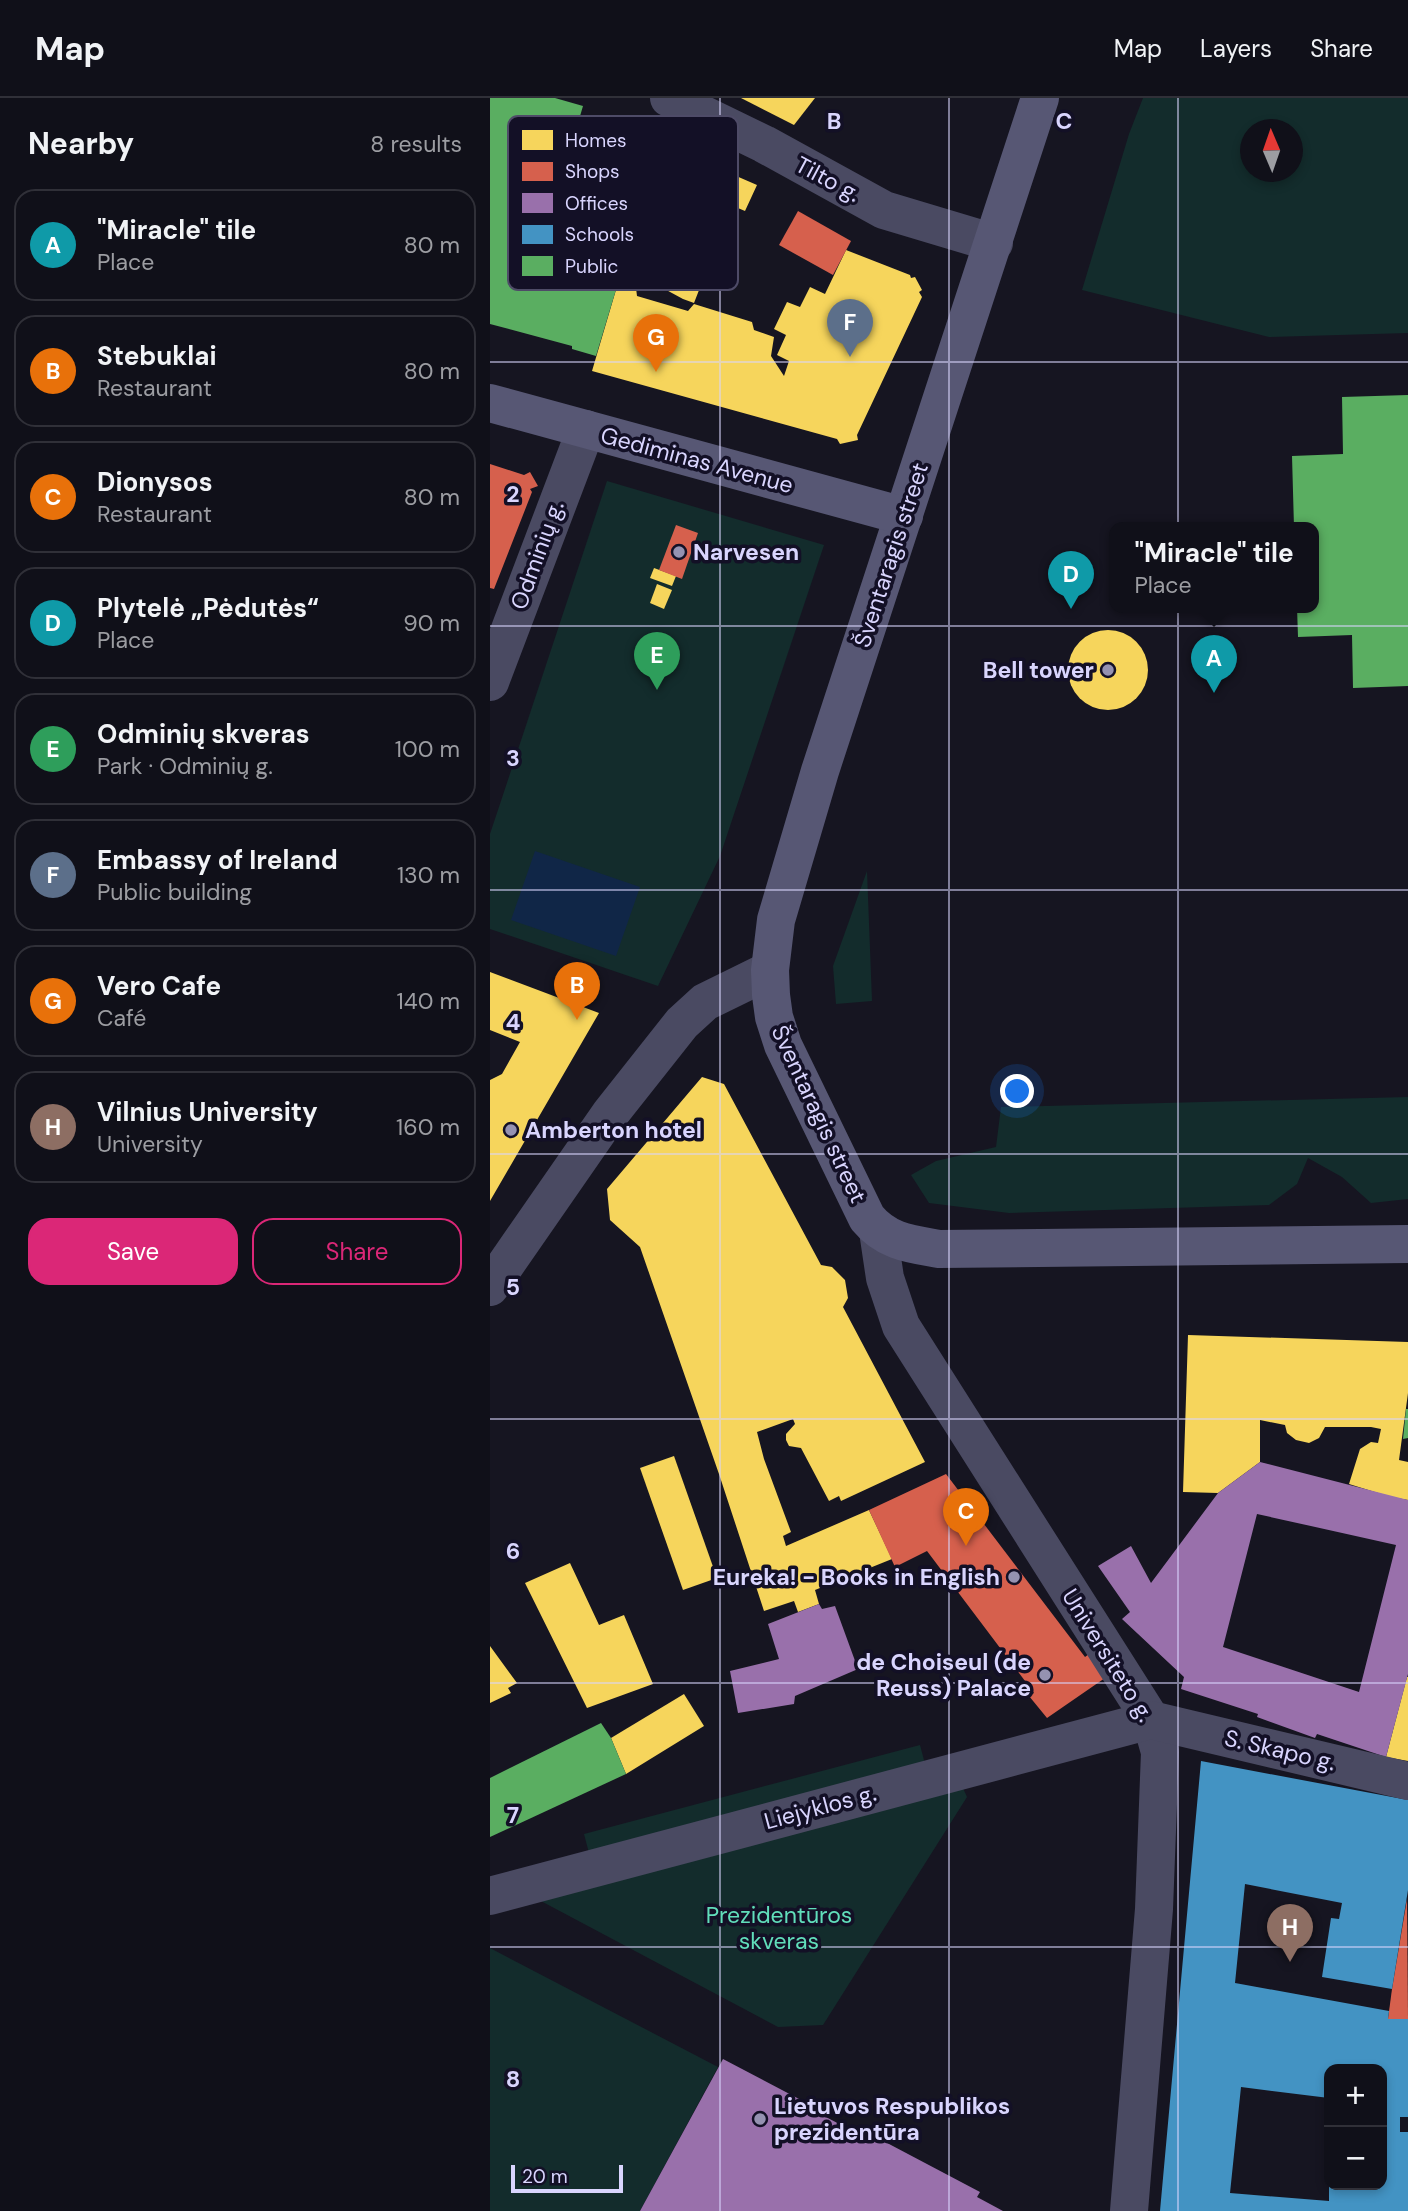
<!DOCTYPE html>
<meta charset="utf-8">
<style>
:root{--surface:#101019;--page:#191922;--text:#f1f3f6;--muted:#9c9da2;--line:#303038;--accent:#db2777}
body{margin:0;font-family:"DM Sans",sans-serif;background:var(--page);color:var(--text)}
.controls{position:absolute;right:21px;bottom:21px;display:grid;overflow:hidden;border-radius:14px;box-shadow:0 4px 10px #0003}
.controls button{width:63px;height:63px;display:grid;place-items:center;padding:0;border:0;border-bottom:2px solid var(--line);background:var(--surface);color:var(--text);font:35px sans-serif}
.compass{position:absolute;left:750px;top:21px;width:63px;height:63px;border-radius:50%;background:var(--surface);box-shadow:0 4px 10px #0003;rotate:358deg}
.scale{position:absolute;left:21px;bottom:18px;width:112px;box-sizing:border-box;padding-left:7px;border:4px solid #d9d5fe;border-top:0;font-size:19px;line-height:24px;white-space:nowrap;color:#d9d5fe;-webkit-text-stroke:5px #131026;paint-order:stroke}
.you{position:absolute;left:528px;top:994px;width:24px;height:24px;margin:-18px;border:5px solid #fff;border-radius:50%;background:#1a73e8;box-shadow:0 0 0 10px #1a73e833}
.badge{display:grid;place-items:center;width:46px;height:46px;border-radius:50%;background:var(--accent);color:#fff;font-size:23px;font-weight:700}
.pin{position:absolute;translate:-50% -58px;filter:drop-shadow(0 2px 4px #0008)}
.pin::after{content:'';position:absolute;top:37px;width:24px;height:21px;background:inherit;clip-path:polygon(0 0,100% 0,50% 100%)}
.popup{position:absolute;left:619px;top:424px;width:210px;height:91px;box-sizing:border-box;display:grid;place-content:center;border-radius:14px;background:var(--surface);filter:drop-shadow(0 2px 5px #0005);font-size:23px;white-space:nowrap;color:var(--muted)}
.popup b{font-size:26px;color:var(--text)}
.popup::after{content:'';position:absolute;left:50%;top:100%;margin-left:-14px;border:14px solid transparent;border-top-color:var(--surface)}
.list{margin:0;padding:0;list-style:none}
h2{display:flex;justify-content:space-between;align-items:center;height:91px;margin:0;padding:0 28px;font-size:30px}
h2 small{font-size:23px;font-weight:400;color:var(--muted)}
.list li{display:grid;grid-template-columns:46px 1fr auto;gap:21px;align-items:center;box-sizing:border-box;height:112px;margin:0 14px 14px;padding:0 14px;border:2px solid var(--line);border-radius:21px}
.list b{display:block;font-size:26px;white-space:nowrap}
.list p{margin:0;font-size:23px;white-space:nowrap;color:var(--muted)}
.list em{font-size:23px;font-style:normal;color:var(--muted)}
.actions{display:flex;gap:14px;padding:21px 28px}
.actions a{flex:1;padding:16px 0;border:2px solid var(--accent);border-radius:21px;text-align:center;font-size:24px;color:var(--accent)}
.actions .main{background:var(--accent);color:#fff}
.map{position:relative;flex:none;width:918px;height:2113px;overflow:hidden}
header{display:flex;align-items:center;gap:42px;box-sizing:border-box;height:98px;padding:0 35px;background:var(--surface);border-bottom:2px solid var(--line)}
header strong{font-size:33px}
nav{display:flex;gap:38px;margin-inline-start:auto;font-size:24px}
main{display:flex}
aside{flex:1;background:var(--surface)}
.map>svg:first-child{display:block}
.green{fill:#132c2c;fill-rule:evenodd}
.water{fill:#102647}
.homes{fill:#f6d55c}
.shops{fill:#d6604d}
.offices{fill:#9970ab;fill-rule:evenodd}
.schools{fill:#4393c3;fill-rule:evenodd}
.public{fill:#5aae61}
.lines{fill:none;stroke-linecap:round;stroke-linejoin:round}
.street{stroke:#4a4a62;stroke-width:38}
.secondary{stroke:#575774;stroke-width:38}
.grid{fill:none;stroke:#d9d5fe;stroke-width:2;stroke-opacity:0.55}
.poi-dot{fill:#9592b1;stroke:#131026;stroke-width:2.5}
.labels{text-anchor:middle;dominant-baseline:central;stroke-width:7;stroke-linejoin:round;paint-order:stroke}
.street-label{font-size:23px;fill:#d9d5fe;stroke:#131026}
.poi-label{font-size:23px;font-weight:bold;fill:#d9d5fe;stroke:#131026;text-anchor:start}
.park-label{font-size:23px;fill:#61debb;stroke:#131026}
.key{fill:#131026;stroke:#4e4b67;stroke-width:2}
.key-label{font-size:19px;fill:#d9d5fe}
.grid-label{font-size:23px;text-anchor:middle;font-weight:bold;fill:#d9d5fe;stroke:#131026;stroke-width:7;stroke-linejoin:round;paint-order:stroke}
</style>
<header>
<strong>Map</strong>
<nav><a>Map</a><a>Layers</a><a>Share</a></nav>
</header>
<main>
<aside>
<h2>Nearby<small>8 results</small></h2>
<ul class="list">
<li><span class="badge" style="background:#0f9aa8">A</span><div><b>&quot;Miracle&quot; tile</b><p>Place</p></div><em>80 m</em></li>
<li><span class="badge" style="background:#e8710a">B</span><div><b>Stebuklai</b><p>Restaurant</p></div><em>80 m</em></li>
<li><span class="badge" style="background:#e8710a">C</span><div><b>Dionysos</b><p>Restaurant</p></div><em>80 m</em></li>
<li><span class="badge" style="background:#0f9aa8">D</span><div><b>Plytelė „Pėdutės“</b><p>Place</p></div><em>90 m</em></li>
<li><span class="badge" style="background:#2e9e5b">E</span><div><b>Odminių skveras</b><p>Park · Odminių g.</p></div><em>100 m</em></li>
<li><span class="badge" style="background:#5c6f8a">F</span><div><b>Embassy of Ireland</b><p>Public building</p></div><em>130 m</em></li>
<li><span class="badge" style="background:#e8710a">G</span><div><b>Vero Cafe</b><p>Café</p></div><em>140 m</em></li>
<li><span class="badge" style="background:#8d6e63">H</span><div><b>Vilnius University</b><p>University</p></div><em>160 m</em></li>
</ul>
<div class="actions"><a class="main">Save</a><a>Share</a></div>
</aside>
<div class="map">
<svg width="918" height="2113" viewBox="0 0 918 2113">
<rect width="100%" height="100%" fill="#161521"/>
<g class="green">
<path d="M 653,0 L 918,0 L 918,235 L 779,239 L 592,192 L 639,36 ZM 760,32 L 802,32 L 802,74 L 760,74 Z"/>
<path d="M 117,383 L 334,447 L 230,758 L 168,888 L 0,831 L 0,736 Z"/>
<path d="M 377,773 L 382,903 L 346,906 L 343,868 Z"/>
<path d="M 918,999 L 918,1101 L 881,1105 L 852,1079 L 818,1060 L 807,1086 L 779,1107 L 519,1115 L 439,1105 L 421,1077 L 446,1063 L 506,1049 L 511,1009 Z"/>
<path d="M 430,1647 L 435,1666 L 99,1755 L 94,1736 Z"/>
<path d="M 473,1690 L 477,1699 L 333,1927 L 288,1929 L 49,1802 Z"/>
<path d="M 0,1850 L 228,1969 L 150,2113 L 0,2113 Z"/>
</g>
<path class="water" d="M 45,753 L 150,789 L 126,858 L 21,822 Z"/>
<g class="homes">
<path d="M 251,0 L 325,0 L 304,27 Z"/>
<path d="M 133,22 L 188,38 L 184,51 L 267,87 L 255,113 L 236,105 L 201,183 L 211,187 L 204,205 L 193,201 L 145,175 L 150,166 L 138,160 L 146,139 L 117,130 L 121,122 L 106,117 Z"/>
<path d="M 356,152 L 420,177 L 421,180 L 425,179 L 432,192 L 429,194 L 432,199 L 367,337 L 368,342 L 350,346 L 347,341 L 102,273 L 128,185 L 146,190 L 147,198 L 198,213 L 204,206 L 262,224 L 264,232 L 284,239 L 281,258 L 294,278 L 299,263 L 287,257 L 296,237 L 284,231 L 297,204 L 310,209 L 320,189 L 335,196 Z"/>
<path d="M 164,470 L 186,478 L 182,488 L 160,480 Z"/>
<path d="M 167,486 L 182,492 L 174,511 L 160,505 Z"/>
<circle cx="618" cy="572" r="40"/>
<path d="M 0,874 L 109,915 L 0,1103 L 0,982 L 12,976 L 30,944 L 0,932 Z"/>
<path d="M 212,979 L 234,986 L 331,1167 L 342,1169 L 355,1182 L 358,1200 L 353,1209 L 435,1364 L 351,1403 L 349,1398 L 339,1403 L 311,1350 L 299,1348 L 296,1342 L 296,1336 L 305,1326 L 303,1321 L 267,1334 L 274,1361 L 301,1434 L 293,1438 L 296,1448 L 379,1412 L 402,1461 L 325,1492 L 329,1506 L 308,1514 L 304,1503 L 274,1513 L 229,1376 L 150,1149 L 120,1122 L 117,1091 Z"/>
<path d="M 698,1237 L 918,1244 L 918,1295 L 909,1362 L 918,1364 L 918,1402 L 901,1399 L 859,1386 L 870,1351 L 881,1344 L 888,1345 L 891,1331 L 881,1329 L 835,1329 L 829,1340 L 819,1345 L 806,1342 L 797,1335 L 795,1327 L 770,1322 L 770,1364 L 728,1395 L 693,1394 Z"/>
<path d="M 184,1358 L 227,1480 L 193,1492 L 150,1370 Z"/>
<path d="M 80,1465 L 109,1527 L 134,1517 L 163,1586 L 97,1610 L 35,1485 Z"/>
<path d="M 0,1548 L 27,1585 L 18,1590 L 21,1595 L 0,1605 Z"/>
<path d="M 917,1579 L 918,1579 L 918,1663 L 896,1659 Z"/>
<path d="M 194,1596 L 214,1628 L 136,1676 L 121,1640 Z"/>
</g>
<g class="shops">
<path d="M 308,113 L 361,143 L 343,177 L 289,147 Z"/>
<path d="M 0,366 L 34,377 L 40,374 L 48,388 L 40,391 L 42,394 L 4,491 L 0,490 Z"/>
<path d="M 186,427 L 208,435 L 192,481 L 169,472 Z"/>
<path d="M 456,1376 L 595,1559 L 599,1556 L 615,1580 L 557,1620 L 539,1598 L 544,1595 L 437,1453 L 405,1469 L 379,1412 Z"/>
<path d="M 917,1801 L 918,1921 L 898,1921 L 902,1891 Z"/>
</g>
<g class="offices">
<path d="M 770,1364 L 918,1402 L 918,1576 L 896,1659 L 827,1636 L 825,1640 L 767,1619 L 768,1616 L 691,1591 L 694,1579 L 632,1521 L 640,1514 L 608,1468 L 641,1448 L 661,1485 L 728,1395 ZM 767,1416 L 906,1447 L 869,1594 L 733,1549 Z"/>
<path d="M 329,1506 L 332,1511 L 345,1508 L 368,1571 L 305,1598 L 304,1606 L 248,1615 L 240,1573 L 289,1561 L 278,1526 Z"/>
<path d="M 233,1961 L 311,2002 L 309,2005 L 380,2042 L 382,2037 L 490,2094 L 487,2099 L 513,2113 L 150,2113 Z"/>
</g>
<path class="schools" d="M 711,1663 L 918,1702 L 918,1792 L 902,1891 L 832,1879 L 841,1820 L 849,1821 L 852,1805 L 755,1786 L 745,1885 L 899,1913 L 898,1921 L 918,1921 L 918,2019 L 910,2019 L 910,2034 L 918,2034 L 918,2113 L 670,2113 ZM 839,1971 L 892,1971 L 892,2087 L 839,2087 L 839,2103 L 740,2095 L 751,1989 L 839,2000 Z"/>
<g class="public">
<path d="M 0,0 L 65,0 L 93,8 L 75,69 L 42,61 L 26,116 L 113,142 L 117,130 L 146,139 L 128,185 L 106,258 L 82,251 L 82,248 L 0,226 Z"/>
<path d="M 918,297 L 918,588 L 863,590 L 862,537 L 808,539 L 807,509 L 824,509 L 824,429 L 804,429 L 802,358 L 853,356 L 852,299 Z"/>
<path d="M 916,1311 L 918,1311 L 918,1340 L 913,1341 Z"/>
<path d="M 111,1625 L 121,1640 L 136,1676 L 0,1739 L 0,1680 Z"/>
</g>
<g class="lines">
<g class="street">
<path d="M 179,0 L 274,46 L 394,112 L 504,145"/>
<path d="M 0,584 L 96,331"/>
<path d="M 388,1133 L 395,1180 L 411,1228 L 661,1622 L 670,1654 L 664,1811 L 639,2113"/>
<path d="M 0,1189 L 120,1016 L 192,925 L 215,904 L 280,872"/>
<path d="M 0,1798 L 661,1622 L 918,1683"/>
</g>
<g class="secondary">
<path d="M 550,0 L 330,673 L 286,822 L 280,872 L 281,897 L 284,919 L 293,947 L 377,1120 C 397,1144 420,1146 449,1151 L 918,1146"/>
<path d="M 0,305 L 414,418"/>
</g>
</g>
<path class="grid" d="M 230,0 L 230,2113M 459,0 L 459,2113M 688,0 L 688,2113M 0,264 L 918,264M 0,528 L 918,528M 0,792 L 918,792M 0,1056 L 918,1056M 0,1321 L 918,1321M 0,1585 L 918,1585M 0,1849 L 918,1849"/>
<g class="poi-dot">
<circle cx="189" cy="454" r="7"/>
<circle cx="618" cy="572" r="7"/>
<circle cx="21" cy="1032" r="7"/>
<circle cx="524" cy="1479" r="7"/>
<circle cx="555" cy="1577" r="7"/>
<circle cx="270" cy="2021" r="7"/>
</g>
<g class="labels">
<g class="street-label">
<text transform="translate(338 81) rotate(28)">Tilto g.</text>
<text transform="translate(207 362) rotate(15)">Gediminas Avenue</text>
<text transform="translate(47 457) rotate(-70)">Odminių g.</text>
<text transform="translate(401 457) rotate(-72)">Šventaragis street</text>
<text transform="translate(329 1016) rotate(65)">Šventaragis street</text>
<text transform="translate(618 1557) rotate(58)">Universiteto g.</text>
<text transform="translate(790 1652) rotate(13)">S. Skapo g.</text>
<text transform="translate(330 1709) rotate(-15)">Liejyklos g.</text>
</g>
<g class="poi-label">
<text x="203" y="454">Narvesen</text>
<text x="604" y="572" text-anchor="end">Bell tower</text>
<text x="35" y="1032">Amberton hotel</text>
<text x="510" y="1479" text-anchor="end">Eureka! - Books in English</text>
<text x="541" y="1564" text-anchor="end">de Choiseul (de<tspan x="541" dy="26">Reuss) Palace</tspan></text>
<text x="284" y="2008">Lietuvos Respublikos<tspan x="284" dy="26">prezidentūra</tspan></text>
</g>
<g class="park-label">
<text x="289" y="1817">Prezidentūros<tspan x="289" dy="26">skveras</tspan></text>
</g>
</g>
<rect x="18" y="18" width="230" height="174" rx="10" class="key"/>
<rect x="32" y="32" width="31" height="20" fill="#f6d55c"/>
<rect x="32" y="64" width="31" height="19" fill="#d6604d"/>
<rect x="32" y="95" width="31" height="20" fill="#9970ab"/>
<rect x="32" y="127" width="31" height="19" fill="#4393c3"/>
<rect x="32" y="158" width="31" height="20" fill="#5aae61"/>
<g class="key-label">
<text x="75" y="49">Homes</text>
<text x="75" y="80">Shops</text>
<text x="75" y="112">Offices</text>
<text x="75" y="143">Schools</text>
<text x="75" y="175">Public</text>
</g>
<g class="grid-label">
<text x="344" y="31">B</text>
<text x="574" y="31">C</text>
<text x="23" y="404">2</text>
<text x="23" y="668">3</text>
<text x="23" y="932">4</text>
<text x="23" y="1197">5</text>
<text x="23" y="1461">6</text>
<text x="23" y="1725">7</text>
<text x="23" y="1989">8</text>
</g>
</svg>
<div class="controls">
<button>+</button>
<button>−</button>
</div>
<svg class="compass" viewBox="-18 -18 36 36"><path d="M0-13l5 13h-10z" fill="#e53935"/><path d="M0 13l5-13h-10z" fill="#9c9da2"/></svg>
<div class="scale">20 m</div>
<div class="you"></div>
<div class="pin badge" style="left:724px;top:595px;background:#0f9aa8">A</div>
<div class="popup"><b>&quot;Miracle&quot; tile</b>Place</div>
<div class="pin badge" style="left:87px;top:922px;background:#e8710a">B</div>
<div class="pin badge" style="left:476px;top:1448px;background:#e8710a">C</div>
<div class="pin badge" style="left:581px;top:511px;background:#0f9aa8">D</div>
<div class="pin badge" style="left:167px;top:592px;background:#2e9e5b">E</div>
<div class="pin badge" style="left:360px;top:259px;background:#5c6f8a">F</div>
<div class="pin badge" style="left:166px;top:274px;background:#e8710a">G</div>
<div class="pin badge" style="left:800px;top:1864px;background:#8d6e63">H</div>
</div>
</main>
